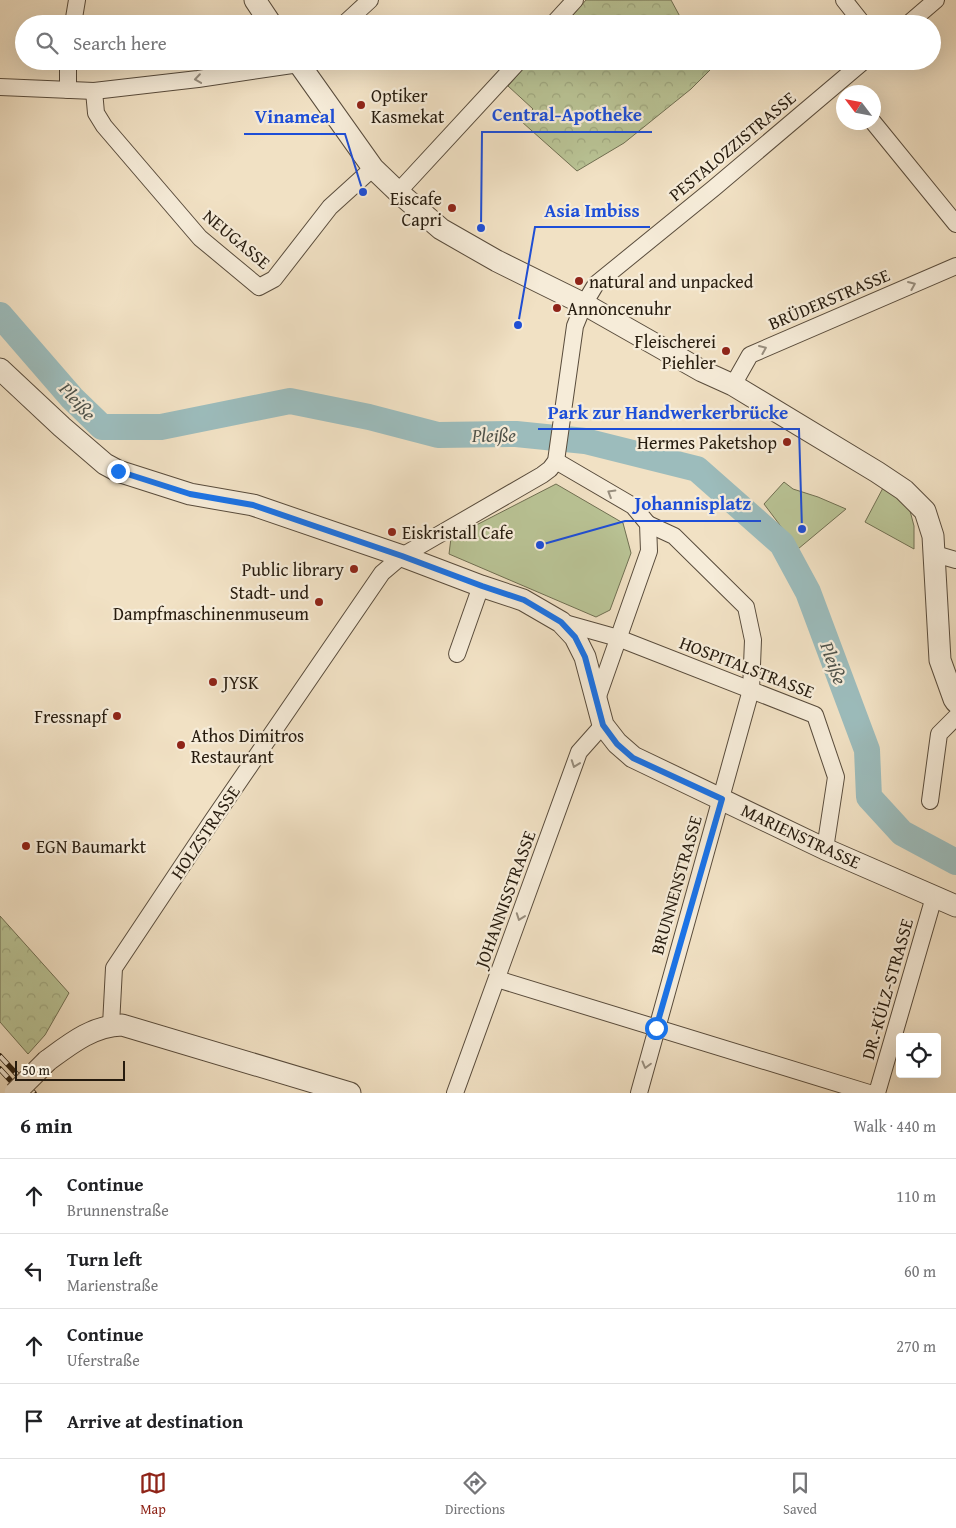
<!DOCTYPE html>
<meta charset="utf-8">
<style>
:root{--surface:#fff;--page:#f6f6f6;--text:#202124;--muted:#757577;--line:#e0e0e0;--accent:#8f2418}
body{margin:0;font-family:"Gentium Book Plus",serif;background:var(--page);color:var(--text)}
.controls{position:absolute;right:15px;bottom:15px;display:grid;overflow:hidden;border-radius:5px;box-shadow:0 5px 20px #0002}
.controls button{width:45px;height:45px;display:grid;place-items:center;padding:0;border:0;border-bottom:1px solid var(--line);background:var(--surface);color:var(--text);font:25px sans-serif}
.compass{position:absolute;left:836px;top:85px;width:45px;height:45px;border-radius:50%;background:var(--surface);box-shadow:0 5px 20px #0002;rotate:302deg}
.scale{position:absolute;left:15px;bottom:12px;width:110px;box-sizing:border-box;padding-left:5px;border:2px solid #261b0e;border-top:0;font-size:14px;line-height:18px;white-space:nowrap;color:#261b0e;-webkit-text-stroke:4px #f6ecd9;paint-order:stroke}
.stop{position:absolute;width:15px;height:15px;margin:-11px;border:4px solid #1a73e8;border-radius:50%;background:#fff}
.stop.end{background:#1a73e8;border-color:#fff;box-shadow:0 1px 5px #0008}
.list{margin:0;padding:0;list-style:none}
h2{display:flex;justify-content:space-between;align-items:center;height:65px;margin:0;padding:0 20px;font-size:21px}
h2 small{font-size:16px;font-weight:400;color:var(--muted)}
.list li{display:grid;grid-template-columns:32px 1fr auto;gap:15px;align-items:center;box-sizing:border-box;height:75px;padding:0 20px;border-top:1px solid var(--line)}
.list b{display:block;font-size:19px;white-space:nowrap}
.list p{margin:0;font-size:16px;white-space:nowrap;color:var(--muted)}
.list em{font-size:16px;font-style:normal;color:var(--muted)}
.icon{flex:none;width:28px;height:28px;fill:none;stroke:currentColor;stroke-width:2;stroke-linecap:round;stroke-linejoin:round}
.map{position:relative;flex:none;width:956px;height:1093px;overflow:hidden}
.search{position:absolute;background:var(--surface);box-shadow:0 5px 20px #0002;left:15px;right:15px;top:15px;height:55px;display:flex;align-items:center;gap:12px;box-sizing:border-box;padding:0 18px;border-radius:28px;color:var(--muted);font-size:19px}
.sheet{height:365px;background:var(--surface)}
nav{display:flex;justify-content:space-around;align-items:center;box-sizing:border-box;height:70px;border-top:1px solid var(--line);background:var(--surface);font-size:14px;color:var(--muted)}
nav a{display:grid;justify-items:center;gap:2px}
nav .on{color:var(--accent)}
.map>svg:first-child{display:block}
.forest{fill:url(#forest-crowns);stroke:#706f52}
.park{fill:#b9c395;stroke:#706f52}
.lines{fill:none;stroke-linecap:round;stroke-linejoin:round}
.river{stroke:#9cbcbc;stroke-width:26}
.minor-casing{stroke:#594c3c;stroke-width:18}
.tertiary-casing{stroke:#594c3c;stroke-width:23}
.minor{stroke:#f6ecd9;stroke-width:16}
.tertiary{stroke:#f6ecd9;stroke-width:21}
.rail-casing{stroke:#261b0e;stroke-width:5.5}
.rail{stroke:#f6ecd9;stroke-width:4;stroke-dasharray:11;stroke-linecap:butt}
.tertiary-bridge-casing{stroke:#594c3c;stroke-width:23;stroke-linecap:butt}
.tertiary-bridge{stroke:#f6ecd9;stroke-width:21}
.oneway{stroke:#988e7e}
.route{stroke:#1a73e8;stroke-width:6}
.poi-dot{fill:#8f2418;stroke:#f6ecd9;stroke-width:2}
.labels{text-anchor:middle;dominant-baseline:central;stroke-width:4.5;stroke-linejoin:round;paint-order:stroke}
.poi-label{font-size:18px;fill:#261b0e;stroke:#f6ecd9;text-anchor:start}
.street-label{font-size:18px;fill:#261b0e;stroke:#f6ecd9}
.water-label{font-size:19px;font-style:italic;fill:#4f534b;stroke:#f6ecd9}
.leader{fill:none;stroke:#1d4ed8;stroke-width:2}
.callout-dot{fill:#1d4ed8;stroke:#f6ecd9;stroke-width:2}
.callout-label{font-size:19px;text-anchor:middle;font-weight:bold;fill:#1d4ed8;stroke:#f6ecd9;stroke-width:4.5;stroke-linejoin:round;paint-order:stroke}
</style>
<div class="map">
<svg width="956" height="1093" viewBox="0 0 956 1093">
<defs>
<pattern id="forest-crowns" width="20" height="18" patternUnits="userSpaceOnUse" patternTransform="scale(1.25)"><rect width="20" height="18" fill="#b9c395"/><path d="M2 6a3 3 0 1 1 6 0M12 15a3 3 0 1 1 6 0" fill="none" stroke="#9fa77f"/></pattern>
</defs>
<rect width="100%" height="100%" fill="#f1e1c4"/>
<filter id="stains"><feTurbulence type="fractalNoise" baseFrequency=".004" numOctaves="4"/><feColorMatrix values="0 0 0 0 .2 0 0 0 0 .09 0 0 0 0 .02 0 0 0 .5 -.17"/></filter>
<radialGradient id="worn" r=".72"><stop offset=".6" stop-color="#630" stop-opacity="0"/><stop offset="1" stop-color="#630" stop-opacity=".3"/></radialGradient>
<g class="forest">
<path d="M 586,0 L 671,0 L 684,24 L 565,24 Z"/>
<path d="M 530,61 L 717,61 L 718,62 L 691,89 L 624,143 L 577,171 L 522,122 L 533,109 L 508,86 Z"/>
<path d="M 0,916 L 69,993 L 45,1035 L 28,1054 L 0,1022 Z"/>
</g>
<g class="park">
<path d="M 784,482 L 793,489 L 818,497 L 846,509 L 798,549 L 764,504 Z"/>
<path d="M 556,484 L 623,523 L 631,553 L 610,610 L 596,617 L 449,554 L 451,538 Z"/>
<path d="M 884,486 L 909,507 L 914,526 L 914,549 L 865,522 Z"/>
</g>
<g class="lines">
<path class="river" d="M 0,315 L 72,398 L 102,427 L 161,427 L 290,401 L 369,417 L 438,435 L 516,434 L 585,441 L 697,469 L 782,544 L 808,592 L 867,750 L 869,797 L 902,833 L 956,862"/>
<g class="minor-casing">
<g id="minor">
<path d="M 844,0 L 863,24"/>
<path d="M 73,24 L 77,0"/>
<path d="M 344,24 L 370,0"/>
<path d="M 553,24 L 575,0"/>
<path d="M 908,24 L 936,0"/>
<path d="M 0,87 L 94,91 L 198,79 L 299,64 L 302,61"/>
<path d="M 68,90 L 68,61"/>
<path d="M 94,91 L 96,113 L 104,126 L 200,238 L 259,287 L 274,279 L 330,207 L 373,168"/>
<path d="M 873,122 L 956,224"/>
<path d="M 398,192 L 519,61"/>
<path d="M 733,385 L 750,355 L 956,266"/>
<path d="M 556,461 L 633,506 L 648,524 L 649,551 L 597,699"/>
<path d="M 935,554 L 956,560"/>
<path d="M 561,622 L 618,638 L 815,715 L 836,777 L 825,849"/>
<path d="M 457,654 L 481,586"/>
<path d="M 930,801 L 939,734 L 956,717"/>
<path d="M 497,979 L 869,1093"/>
<path d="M 111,1025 L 114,968 L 212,821 L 382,573 L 402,556 L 542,475 L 550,469 L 556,461 L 575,326 L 584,304 L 596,284 L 714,188 L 864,61"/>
<path d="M 455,1093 L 579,752 L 603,725"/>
<path d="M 639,1093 L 751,690 L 753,640 L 746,607 L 674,536 L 648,524"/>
<path d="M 877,1093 L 934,897"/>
</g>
</g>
<g class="tertiary-casing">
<g id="tertiary">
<path d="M 255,0 L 271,24"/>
<path d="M 297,61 L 373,168 L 398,192 L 441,229 L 497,261 L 584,304 L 702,371 L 733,385 L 877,472 L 904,490 L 925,511 L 933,536 L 940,660 L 954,699 L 956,702"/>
<path d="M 0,369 L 62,427 L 105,464 L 118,471 L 190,494 L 253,505 L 402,556 L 481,586 L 523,600 L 561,622 L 575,637 L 585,657 L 603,725 L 617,743 L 633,757 L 825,849 L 956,906"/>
<path d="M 47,1061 C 70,1044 92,1026 122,1025 L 350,1093"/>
</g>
</g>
<use href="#minor" class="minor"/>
<use href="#tertiary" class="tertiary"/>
<g class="rail-casing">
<g id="rail">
<path d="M 0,1056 L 34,1093"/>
<path d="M 0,1069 L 22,1093"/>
</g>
</g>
<use href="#rail" class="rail"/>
<g class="tertiary-bridge-casing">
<path id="tertiary-bridge" d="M 15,1093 L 47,1061"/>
</g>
<use href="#tertiary-bridge" class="tertiary-bridge"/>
</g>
<defs><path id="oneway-chevron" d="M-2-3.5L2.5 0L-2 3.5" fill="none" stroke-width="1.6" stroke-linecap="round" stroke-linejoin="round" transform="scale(1.25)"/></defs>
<g class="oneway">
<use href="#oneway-chevron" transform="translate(198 79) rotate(172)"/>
<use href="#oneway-chevron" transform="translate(912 285) rotate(-23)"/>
<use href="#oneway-chevron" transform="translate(763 349) rotate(-23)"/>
<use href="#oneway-chevron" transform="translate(611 493) rotate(-149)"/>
<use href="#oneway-chevron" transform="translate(575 764) rotate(110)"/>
<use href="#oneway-chevron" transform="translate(520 917) rotate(110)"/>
<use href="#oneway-chevron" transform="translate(646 1065) rotate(105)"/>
</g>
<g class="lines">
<path class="route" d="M 118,471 L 190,494 L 253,505 L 402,556 L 482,586 L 524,600 L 561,622 L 575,637 L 585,657 L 603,725 L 617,744 L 633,758 L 722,799 L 656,1028"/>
</g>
<g class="poi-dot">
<circle cx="361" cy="105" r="5"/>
<circle cx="452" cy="208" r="5"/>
<circle cx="579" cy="281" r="5"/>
<circle cx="557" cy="308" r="5"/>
<circle cx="726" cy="351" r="5"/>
<circle cx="787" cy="442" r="5"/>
<circle cx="392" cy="532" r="5"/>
<circle cx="354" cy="569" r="5"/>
<circle cx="319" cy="602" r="5"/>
<circle cx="213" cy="682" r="5"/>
<circle cx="117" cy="716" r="5"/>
<circle cx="181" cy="745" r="5"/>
<circle cx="26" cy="846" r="5"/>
</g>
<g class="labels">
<g class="poi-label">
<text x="371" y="95">Optiker<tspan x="371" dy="21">Kasmekat</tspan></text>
<text x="442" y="198" text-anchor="end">Eiscafe<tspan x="442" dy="21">Capri</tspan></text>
<text x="589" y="281">natural and unpacked</text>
<text x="567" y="308">Annoncenuhr</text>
<text x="716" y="341" text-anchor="end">Fleischerei<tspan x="716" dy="21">Piehler</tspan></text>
<text x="777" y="442" text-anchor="end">Hermes Paketshop</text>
<text x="402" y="532">Eiskristall Cafe</text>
<text x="344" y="569" text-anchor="end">Public library</text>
<text x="309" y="592" text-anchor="end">Stadt- und<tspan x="309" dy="21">Dampfmaschinenmuseum</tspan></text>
<text x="223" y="682">JYSK</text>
<text x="107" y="716" text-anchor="end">Fressnapf</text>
<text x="191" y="735">Athos Dimitros<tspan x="191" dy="21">Restaurant</tspan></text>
<text x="36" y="846">EGN Baumarkt</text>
</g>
<g class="street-label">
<text transform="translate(732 146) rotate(-40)">PESTALOZZISTRASSE</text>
<text transform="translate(237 239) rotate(40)">NEUGASSE</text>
<text transform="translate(829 299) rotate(-23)">BRÜDERSTRASSE</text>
<text transform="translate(747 667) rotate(21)">HOSPITALSTRASSE</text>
<text transform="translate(205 832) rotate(-56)">HOLZSTRASSE</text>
<text transform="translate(801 836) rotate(25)">MARIENSTRASSE</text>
<text transform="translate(676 885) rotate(-74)">BRUNNENSTRASSE</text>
<text transform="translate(505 899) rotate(-70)">JOHANNISSTRASSE</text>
<text transform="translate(887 989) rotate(-74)">DR.-KÜLZ-STRASSE</text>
</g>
<g class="water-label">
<text transform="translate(78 401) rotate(48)">Pleiße</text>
<text x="494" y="435">Pleiße</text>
<text transform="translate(834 663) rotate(70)">Pleiße</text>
</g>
</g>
<path class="leader" d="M481 228L482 132H652M363 192L345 134H244M518 325L535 227H650M802 529L799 429H538M540 545L625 521H761"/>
<g class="callout-dot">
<circle cx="481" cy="228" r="5"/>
<circle cx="363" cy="192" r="5"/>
<circle cx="518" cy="325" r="5"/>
<circle cx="802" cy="529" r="5"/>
<circle cx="540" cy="545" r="5"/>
</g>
<g class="callout-label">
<text x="567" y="121">Central-Apotheke</text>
<text x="295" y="123">Vinameal</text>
<text x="592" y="217">Asia Imbiss</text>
<text x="668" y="419">Park zur Handwerkerbrücke</text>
<text x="693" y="510">Johannisplatz</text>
</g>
<rect width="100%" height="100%" filter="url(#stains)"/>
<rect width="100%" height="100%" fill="url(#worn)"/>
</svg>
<div class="controls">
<button><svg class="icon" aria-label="locate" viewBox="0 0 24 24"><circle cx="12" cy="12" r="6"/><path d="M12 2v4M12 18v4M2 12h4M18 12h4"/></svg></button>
</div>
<svg class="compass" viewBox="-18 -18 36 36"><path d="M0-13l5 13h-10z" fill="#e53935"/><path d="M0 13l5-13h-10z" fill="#757577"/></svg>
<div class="scale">50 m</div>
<div class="stop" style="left:656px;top:1028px"></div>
<div class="stop end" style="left:118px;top:471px"></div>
<div class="search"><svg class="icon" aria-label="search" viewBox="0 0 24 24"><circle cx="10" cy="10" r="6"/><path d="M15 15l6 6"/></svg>Search here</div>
</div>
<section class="sheet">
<h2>6 min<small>Walk · 440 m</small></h2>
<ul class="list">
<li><svg class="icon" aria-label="ahead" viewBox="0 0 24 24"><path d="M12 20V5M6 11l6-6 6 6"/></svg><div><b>Continue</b><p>Brunnenstraße</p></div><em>110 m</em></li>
<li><svg class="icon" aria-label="left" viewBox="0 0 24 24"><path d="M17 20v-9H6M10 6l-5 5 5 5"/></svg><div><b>Turn left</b><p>Marienstraße</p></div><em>60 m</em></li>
<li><svg class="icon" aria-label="ahead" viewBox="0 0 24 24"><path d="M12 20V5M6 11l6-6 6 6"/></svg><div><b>Continue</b><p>Uferstraße</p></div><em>270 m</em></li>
<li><svg class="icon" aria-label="arrive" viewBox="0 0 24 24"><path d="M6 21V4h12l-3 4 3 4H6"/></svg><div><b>Arrive at destination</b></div></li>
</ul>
</section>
<nav>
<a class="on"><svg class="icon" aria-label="map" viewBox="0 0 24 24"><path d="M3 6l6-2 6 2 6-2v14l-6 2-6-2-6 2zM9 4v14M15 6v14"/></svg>Map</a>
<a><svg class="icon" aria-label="directions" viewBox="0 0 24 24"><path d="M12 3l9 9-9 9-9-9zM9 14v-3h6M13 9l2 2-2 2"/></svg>Directions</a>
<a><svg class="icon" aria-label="saved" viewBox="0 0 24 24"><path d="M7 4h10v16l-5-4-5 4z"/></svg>Saved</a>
</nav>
